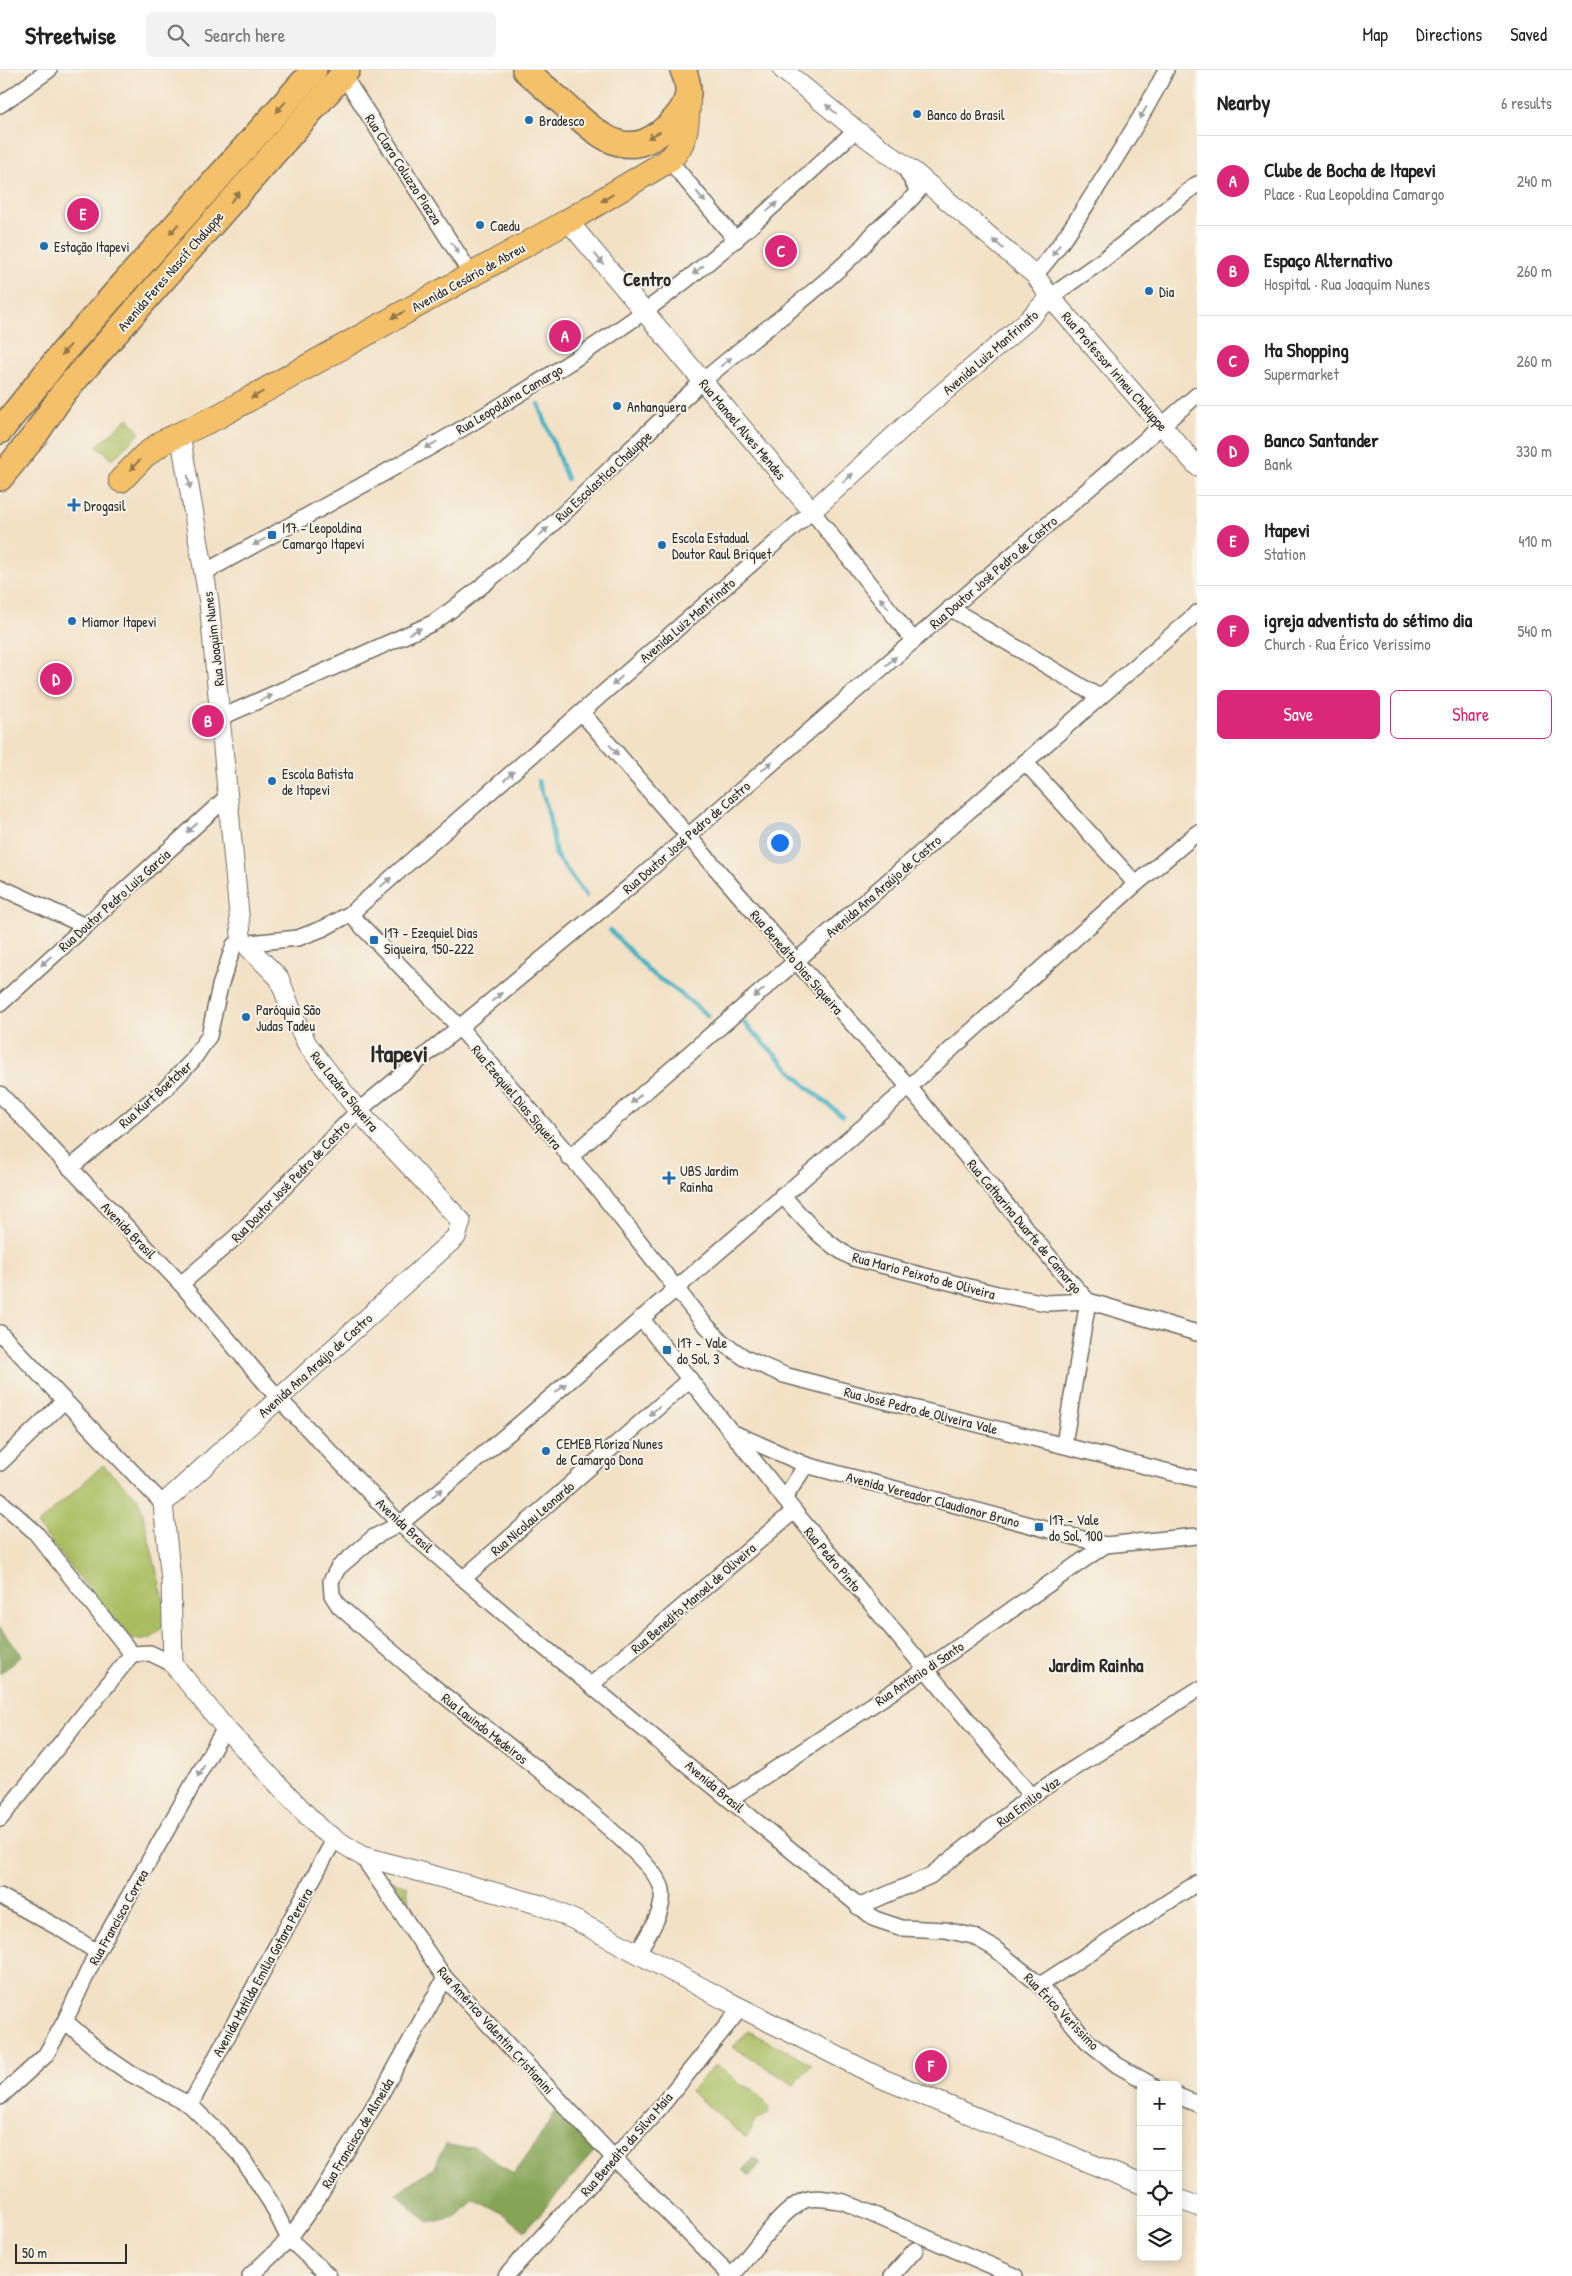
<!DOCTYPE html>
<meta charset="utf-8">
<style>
:root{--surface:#fff;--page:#f2f2f2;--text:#222;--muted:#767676;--line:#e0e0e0;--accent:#db2777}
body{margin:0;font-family:"Patrick Hand",sans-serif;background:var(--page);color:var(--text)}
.controls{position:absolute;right:15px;bottom:15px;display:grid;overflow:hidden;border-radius:8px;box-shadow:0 2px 12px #0003}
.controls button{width:45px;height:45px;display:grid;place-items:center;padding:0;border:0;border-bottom:1px solid var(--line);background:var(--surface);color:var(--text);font:25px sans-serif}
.scale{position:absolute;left:15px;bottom:12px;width:112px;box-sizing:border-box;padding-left:5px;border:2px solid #2b2b2b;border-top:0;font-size:14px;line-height:18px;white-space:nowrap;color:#2b2b2b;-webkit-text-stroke:4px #f7f3e8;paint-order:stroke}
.you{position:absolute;left:779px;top:772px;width:18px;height:18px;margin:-12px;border:4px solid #fff;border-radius:50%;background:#1a73e8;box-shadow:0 0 0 8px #1a73e833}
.badge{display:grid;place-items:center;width:32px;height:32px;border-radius:50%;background:var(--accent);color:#fff;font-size:16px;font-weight:700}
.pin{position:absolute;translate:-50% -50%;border:2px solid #fff;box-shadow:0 1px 5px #0006}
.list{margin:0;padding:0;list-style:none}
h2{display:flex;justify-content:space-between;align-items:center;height:65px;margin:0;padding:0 20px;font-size:21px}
h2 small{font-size:16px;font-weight:400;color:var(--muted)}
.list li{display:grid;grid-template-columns:32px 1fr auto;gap:15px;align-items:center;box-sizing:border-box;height:90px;padding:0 20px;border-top:1px solid var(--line)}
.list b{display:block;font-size:19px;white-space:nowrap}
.list p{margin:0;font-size:16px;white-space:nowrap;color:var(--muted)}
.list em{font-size:16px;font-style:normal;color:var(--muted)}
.actions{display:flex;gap:10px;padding:15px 20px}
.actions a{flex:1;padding:11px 0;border:1px solid var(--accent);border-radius:8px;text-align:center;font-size:18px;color:var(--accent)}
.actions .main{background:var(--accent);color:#fff}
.icon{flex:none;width:28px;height:28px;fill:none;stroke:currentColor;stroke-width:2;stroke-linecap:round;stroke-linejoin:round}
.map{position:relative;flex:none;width:1197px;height:2206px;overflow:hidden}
header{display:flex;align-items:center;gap:30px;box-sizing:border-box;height:70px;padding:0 25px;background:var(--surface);border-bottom:1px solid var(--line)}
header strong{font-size:24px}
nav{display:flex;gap:28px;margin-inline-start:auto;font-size:18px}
.search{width:350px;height:45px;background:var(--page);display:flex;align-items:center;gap:12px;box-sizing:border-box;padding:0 18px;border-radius:8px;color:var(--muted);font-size:19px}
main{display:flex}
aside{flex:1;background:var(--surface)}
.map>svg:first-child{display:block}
.green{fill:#a9bd61;stroke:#6a7446}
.forest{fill:#86a457;stroke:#586841}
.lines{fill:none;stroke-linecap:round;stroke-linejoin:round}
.stream{stroke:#47b3c4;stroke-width:4.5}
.minor-casing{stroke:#716b61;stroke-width:18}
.tertiary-casing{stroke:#716b61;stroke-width:21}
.primary-casing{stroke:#716b61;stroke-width:26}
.trunk-casing{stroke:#716b61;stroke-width:28}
.minor{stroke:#fff;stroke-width:15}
.tertiary{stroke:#fff;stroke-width:19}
.primary{stroke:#f4c16a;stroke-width:24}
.trunk{stroke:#f4c16a;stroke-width:25}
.oneway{fill:#90764a}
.oneway2{fill:#a0a0a0}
.poi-dot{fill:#1f6fb2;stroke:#f7f3e8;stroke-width:2}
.labels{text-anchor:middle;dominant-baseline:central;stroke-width:4;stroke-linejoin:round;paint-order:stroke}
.poi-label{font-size:14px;fill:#2b2b2b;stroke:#f7f3e8;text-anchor:start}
.street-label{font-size:14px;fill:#2b2b2b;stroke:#f7f3e8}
.district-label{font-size:19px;font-weight:bold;fill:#2b2b2b;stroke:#f7f3e8}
.town-label{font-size:24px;font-weight:bold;fill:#2b2b2b;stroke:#f7f3e8}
</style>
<header>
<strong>Streetwise</strong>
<div class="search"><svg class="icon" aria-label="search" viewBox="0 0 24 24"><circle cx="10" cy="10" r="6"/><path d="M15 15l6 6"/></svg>Search here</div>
<nav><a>Map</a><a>Directions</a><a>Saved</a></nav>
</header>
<main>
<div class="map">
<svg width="1197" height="2206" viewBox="0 0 1197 2206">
<rect width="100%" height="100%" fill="#f7f3e8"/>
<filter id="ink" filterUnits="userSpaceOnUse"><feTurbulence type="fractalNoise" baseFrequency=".02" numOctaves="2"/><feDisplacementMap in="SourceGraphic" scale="10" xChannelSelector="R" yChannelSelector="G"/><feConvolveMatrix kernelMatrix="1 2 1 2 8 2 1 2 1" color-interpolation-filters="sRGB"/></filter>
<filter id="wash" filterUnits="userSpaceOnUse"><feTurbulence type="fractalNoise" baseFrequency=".0096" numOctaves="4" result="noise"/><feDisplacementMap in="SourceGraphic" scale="20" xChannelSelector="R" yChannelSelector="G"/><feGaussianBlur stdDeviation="1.12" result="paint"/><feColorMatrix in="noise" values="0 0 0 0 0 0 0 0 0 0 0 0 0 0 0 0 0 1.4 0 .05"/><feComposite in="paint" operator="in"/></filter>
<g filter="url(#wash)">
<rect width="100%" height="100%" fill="#f3e1c6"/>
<g class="green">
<path d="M 128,348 L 140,363 L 112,390 L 104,381 L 96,377 Z"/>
<path d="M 103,1395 L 139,1430 L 141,1437 L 167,1543 C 162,1566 145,1579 124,1563 L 37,1455 Z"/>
<path d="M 382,1808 L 407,1816 L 410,1847 Z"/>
<path d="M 748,1961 L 812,1994 L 794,2015 L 733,1977 Z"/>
<path d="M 715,1995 L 726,2001 L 739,2014 L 753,2019 L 769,2038 L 768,2044 L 757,2050 L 746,2068 L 690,2021 Z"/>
</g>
<g class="forest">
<path d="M 0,1558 L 22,1585 L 0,1604 Z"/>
<path d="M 558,2035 L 598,2077 L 525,2161 L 504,2144 L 473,2128 L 455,2147 L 429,2153 L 396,2123 L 435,2097 L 445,2074 L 464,2078 L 474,2076 L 513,2104 L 538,2070 Z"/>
<path d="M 755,2087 L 761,2093 L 750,2106 L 742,2100 Z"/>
</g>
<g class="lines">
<g class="stream">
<path d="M 539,335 L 567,409"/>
<path d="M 538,711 L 548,740 L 556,785 L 586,826"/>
<path d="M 610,860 L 651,903 L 676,920 L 708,946"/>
<path d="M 743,952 L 805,1015 L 842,1046"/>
</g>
</g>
</g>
<g filter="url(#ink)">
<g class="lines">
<g class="minor-casing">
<g id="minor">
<path d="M 337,3 L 343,5 L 471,204"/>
<path d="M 0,35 L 49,0"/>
<path d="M 669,90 L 736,170"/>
<path d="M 1035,205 C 1064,173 1086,135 1109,99 C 1129,66 1150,34 1166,0"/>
<path d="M 1050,227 L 1103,190 L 1197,114"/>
<path d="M 205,502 C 353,420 504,342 642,243 C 719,189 787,123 856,60"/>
<path d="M 950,538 L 1099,627"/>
<path d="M 582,643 L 796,891 L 909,1017 L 1061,1201 L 1088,1231 L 1197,1263"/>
<path d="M 222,647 L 433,553 C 532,484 613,391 703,311 C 754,266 812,227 860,179 C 865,174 869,168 875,162 C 890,147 905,138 918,121 L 905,98"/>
<path d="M 1025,692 L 1136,814"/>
<path d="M 0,817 L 85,856"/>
<path d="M 350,844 L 460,958 L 598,1119 L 701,1250 L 722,1272 L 745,1288 L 784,1305 L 849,1322 L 1197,1409"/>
<path d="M 250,873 L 298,868 L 324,858 L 350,844 L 812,441 L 914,571"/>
<path d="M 0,934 L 228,726"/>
<path d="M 0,1024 L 181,1214 L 278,1328 L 400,1454 L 522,1559 L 875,1849 L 902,1858 L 945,1860 L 973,1866 L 994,1878 L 1040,1915 L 1087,1971 L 1117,1995 L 1152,2015"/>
<path d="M 569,1088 L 1197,543"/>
<path d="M 70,1098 L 164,1020 L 192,991 L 209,966 L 220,916 L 234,875"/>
<path d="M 782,1125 C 804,1149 823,1173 853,1188 L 997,1224 L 1047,1233 L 1088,1231"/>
<path d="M 181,1214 L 237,1166 L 358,1041 L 634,813 L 1197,325"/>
<path d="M 641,1248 L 794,1441 L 1031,1726"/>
<path d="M 0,1263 L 163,1434"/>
<path d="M 736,1364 L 806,1395 L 1105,1475 L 1197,1466"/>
<path d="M 1064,1374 L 1088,1231"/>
<path d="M 0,1393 L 64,1331"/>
<path d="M 784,1429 L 806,1395"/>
<path d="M 0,1431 L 35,1462 L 132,1584 L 150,1583 L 173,1594"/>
<path d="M 464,1508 L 690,1309"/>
<path d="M 591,1615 L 794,1441"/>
<path d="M 730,1729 L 925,1600 L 1105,1475"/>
<path d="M 0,1749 L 132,1584"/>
<path d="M 362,1786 L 445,1908 L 614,2088 L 731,2206"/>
<path d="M 0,1826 L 59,1858 L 97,1882"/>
<path d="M 858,1837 L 930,1806 L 1031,1726 L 1197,1620"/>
<path d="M 638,1882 C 648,1864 665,1842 662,1820 C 657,1784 477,1653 440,1622 C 406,1594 372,1565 339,1536 L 332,1525 L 331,1511 L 338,1498 L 374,1467 L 400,1454 L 522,1352 L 909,1017 L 1136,814 L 1197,763"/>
<path d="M 1040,1915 L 1197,1813"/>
<path d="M 65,1951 L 105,1986 L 131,2004 L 190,2035 L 215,2059 L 240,2085 L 271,2133 L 289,2169 L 329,2206"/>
<path d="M 1178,2026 L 1197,2034"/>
<path d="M 0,2027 L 45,1986 L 65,1951 L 97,1882 L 225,1658"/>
<path d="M 190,2035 L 335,1768"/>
<path d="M 250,2206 L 289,2169 L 318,2128 L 380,2026 L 445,1908"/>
<path d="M 506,2206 L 657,2041 L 741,1938"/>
<path d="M 732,2206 C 749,2186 782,2139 805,2130 C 816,2126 833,2130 844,2132 L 1015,2206"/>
<path d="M 892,2206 L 915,2180"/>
</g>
</g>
<g class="tertiary-casing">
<g id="tertiary">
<path d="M 783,0 L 856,60 L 914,102 L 1035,205 L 1050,227 L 1197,396"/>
<path d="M 568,151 L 812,441 L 919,343 L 1027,251 L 1050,227"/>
<path d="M 180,364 L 209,532 L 241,865"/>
<path d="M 249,878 L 279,908 L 294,947 L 307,974 L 358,1041 L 461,1151 L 456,1167 L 163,1434 L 171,1510 L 173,1594 L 225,1658 L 320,1759 L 362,1786 L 541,1835 L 577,1851 L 725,1930 L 883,2009 L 1141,2114"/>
<path d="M 1178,2129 L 1197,2136"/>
</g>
</g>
<g class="primary-casing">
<path id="primary" d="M 121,410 L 144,386 L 163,372 L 217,347 L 568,151 L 669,90 C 687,74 687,53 688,31"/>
</g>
<g class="trunk-casing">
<g id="trunk">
<path d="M 525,0 C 538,12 552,23 565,35 C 603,69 631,97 675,49 C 689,33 692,20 683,0"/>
<path d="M 0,361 L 64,281 L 314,0"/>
<path d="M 0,408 L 35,365 L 64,322 L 347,0"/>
</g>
</g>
<use href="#minor" class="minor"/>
<use href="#tertiary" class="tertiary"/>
<use href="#primary" class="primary"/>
<use href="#trunk" class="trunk"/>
</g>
<defs><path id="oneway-solid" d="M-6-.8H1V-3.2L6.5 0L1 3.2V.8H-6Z" transform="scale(1.25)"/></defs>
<g class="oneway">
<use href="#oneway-solid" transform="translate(281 37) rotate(131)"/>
<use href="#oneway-solid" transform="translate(654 65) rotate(151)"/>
<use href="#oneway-solid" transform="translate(235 127) rotate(-48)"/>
<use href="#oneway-solid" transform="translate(607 128) rotate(149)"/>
<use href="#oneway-solid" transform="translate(174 159) rotate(131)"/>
<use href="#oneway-solid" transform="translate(398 245) rotate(151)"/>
<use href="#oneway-solid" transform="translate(66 280) rotate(132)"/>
<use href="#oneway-solid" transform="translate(257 325) rotate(151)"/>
<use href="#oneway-solid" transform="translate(135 395) rotate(134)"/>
</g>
<g class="oneway2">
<use href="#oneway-solid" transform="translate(831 39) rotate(-140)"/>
<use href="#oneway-solid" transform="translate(1143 43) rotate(120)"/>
<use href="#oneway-solid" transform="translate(701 127) rotate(50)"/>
<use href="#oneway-solid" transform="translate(772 137) rotate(-43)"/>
<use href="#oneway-solid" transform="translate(998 174) rotate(-139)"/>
<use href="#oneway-solid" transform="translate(455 178) rotate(57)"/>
<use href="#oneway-solid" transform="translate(1056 180) rotate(124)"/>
<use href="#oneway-solid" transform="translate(599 189) rotate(51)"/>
<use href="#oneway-solid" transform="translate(698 200) rotate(142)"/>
<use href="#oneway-solid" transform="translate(726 292) rotate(-40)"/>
<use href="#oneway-solid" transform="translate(431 375) rotate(150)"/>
<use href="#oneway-solid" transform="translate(848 408) rotate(-43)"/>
<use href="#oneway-solid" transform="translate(189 412) rotate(80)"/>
<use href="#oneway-solid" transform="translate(543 462) rotate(-41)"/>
<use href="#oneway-solid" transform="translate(259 472) rotate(151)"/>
<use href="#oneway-solid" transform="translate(884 533) rotate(-128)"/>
<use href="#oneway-solid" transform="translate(415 561) rotate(-24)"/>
<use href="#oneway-solid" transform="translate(891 591) rotate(-41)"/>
<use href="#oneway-solid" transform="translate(617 611) rotate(138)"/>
<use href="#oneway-solid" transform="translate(266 628) rotate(-24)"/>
<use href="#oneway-solid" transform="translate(614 680) rotate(49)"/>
<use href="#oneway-solid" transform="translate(767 696) rotate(-41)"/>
<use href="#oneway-solid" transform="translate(509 706) rotate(-41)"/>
<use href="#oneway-solid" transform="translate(192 758) rotate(138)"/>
<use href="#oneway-solid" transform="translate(386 812) rotate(-41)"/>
<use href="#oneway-solid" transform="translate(46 891) rotate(137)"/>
<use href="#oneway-solid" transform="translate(759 923) rotate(139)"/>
<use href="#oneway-solid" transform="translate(497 927) rotate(-40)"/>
<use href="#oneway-solid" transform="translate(636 1029) rotate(139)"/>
<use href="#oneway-solid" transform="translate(561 1318) rotate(-41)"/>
<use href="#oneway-solid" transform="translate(654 1341) rotate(139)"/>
<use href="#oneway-solid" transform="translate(437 1423) rotate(-40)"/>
<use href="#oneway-solid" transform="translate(201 1701) rotate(120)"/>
</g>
</g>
<g class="poi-dot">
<circle cx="917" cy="44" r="5"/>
<circle cx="529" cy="50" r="5"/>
<circle cx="480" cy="155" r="5"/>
<circle cx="44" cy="176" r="5"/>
<circle cx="1149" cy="221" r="5"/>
<circle cx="617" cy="336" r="5"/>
<path d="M71.5 427.5h5v5h5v5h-5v5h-5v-5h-5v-5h5z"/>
<rect x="267" y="460" width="10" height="10" rx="2.5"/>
<circle cx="662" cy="475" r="5"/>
<circle cx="72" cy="551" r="5"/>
<circle cx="272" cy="711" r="5"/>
<rect x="369" y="865" width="10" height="10" rx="2.5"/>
<circle cx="246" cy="947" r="5"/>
<path d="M666.5 1100.5h5v5h5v5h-5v5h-5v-5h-5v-5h5z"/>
<rect x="662" y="1275" width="10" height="10" rx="2.5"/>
<circle cx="546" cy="1381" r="5"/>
<rect x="1034" y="1452" width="10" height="10" rx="2.5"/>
</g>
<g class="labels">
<g class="poi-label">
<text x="927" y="44">Banco do Brasil</text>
<text x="539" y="50">Bradesco</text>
<text x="490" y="155">Caedu</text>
<text x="54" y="176">Estação Itapevi</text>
<text x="1159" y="221">Dia</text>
<text x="627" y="336">Anhanguera</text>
<text x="84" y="435">Drogasil</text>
<text x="282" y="457">I17 - Leopoldina<tspan x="282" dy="16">Camargo Itapevi</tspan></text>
<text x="672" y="467">Escola Estadual<tspan x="672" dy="16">Doutor Raul Briquet</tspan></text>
<text x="82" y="551">Miamor Itapevi</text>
<text x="282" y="703">Escola Batista<tspan x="282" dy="16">de Itapevi</tspan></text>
<text x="384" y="862">I17 - Ezequiel Dias<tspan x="384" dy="16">Siqueira, 150-222</tspan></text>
<text x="256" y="939">Paróquia São<tspan x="256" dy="16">Judas Tadeu</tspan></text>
<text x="680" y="1100">UBS Jardim<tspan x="680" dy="16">Rainha</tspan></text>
<text x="677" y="1272">I17 - Vale<tspan x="677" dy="16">do Sol, 3</tspan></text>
<text x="556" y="1373">CEMEB Floriza Nunes<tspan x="556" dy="16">de Camargo Dona</tspan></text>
<text x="1049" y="1449">I17 - Vale<tspan x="1049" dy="16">do Sol, 100</tspan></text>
</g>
<g class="street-label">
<text transform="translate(404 99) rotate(57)">Rua Clara Coluzzo Piazza</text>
<text transform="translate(170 201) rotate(-49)">Avenida Feres Nascif Chaluppe</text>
<text transform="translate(468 207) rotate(-29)">Avenida Cesário de Abreu</text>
<text transform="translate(990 282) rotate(-41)">Avenida Luiz Manfrinato</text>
<text transform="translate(1115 301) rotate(49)">Rua Professor Irineu Chaluppe</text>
<text transform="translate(509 329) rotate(-31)">Rua Leopoldina Camargo</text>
<text transform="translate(743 359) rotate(50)">Rua Manoel Alves Mendes</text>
<text transform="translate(603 406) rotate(-43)">Rua Escolastica Chaluppe</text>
<text transform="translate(993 502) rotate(-41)">Rua Doutor José Pedro de Castro</text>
<text transform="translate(687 550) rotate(-41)">Avenida Luiz Manfrinato</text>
<text transform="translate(213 569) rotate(-97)">Rua Joaquim Nunes</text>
<text transform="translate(686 767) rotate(-41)">Rua Doutor José Pedro de Castro</text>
<text transform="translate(883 816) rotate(-41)">Avenida Ana Araújo de Castro</text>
<text transform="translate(114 830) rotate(-42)">Rua Doutor Pedro Luiz Garcia</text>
<text transform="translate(797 892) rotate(49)">Rua Benedito Dias Siqueira</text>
<text transform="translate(345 1021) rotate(51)">Rua Lazára Siqueira</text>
<text transform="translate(155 1024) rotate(-42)">Rua Kurt Boetcher</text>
<text transform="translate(517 1027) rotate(50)">Rua Ezequiel Dias Siqueira</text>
<text transform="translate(290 1111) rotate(-46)">Rua Doutor José Pedro de Castro</text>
<text transform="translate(1025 1156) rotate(50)">Rua Catharina Duarte de Camargo</text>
<text transform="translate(129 1160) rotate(46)">Avenida Brasil</text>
<text transform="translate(924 1205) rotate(15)">Rua Mario Peixoto de Oliveira</text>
<text transform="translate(315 1295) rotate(-42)">Avenida Ana Araújo de Castro</text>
<text transform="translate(921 1340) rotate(14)">Rua José Pedro de Oliveira Vale</text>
<text transform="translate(933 1429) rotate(15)">Avenida Vereador Claudionor Bruno</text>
<text transform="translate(532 1448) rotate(-41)">Rua Nicolau Leonardo</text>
<text transform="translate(405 1455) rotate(43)">Avenida Brasil</text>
<text transform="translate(833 1489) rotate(50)">Rua Pedro Pinto</text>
<text transform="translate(693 1528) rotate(-41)">Rua Benedito Manoel de Oliveira</text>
<text transform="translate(919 1603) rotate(-34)">Rua Antônio di Santo</text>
<text transform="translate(485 1658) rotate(38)">Rua Lauindo Medeiros</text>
<text transform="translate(715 1716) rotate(40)">Avenida Brasil</text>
<text transform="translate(1028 1731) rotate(-36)">Rua Emilio Vaz</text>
<text transform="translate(118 1847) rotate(-61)">Rua Francisco Correa</text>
<text transform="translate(262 1902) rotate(-61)">Avenida Matilda Emília Gotara Pereira</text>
<text transform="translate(1062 1941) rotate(46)">Rua Érico Verissimo</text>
<text transform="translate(496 1960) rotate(48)">Rua Américo Valentin Cristianini</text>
<text transform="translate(357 2063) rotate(-59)">Rua Francisco de Almeida</text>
<text transform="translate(626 2074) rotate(-49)">Rua Benedito da Silva Maia</text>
</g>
<g class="district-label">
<text x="647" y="209">Centro</text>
<text x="1096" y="1595">Jardim Rainha</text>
</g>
<g class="town-label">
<text x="399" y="983">Itapevi</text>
</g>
</g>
</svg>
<div class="controls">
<button>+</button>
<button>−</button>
<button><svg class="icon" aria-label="locate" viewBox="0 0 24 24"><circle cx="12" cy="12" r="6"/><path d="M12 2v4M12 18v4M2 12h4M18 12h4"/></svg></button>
<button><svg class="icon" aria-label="layers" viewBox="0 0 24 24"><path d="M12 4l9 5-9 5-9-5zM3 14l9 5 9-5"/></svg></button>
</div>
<div class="scale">50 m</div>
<div class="you"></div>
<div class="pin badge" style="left:565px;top:266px">A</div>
<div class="pin badge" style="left:208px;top:651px">B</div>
<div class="pin badge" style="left:781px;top:181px">C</div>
<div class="pin badge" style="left:56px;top:609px">D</div>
<div class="pin badge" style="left:83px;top:144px">E</div>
<div class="pin badge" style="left:931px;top:1996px">F</div>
</div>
<aside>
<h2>Nearby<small>6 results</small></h2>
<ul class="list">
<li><span class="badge">A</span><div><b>Clube de Bocha de Itapevi</b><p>Place · Rua Leopoldina Camargo</p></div><em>240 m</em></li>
<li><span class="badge">B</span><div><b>Espaço Alternativo</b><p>Hospital · Rua Joaquim Nunes</p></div><em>260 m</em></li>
<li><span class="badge">C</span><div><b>Ita Shopping</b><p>Supermarket</p></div><em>260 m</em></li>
<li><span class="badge">D</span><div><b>Banco Santander</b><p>Bank</p></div><em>330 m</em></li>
<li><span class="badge">E</span><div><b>Itapevi</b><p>Station</p></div><em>410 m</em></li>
<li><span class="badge">F</span><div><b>igreja adventista do sétimo dia</b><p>Church · Rua Érico Verissimo</p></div><em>540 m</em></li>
</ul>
<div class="actions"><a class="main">Save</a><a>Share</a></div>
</aside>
</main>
